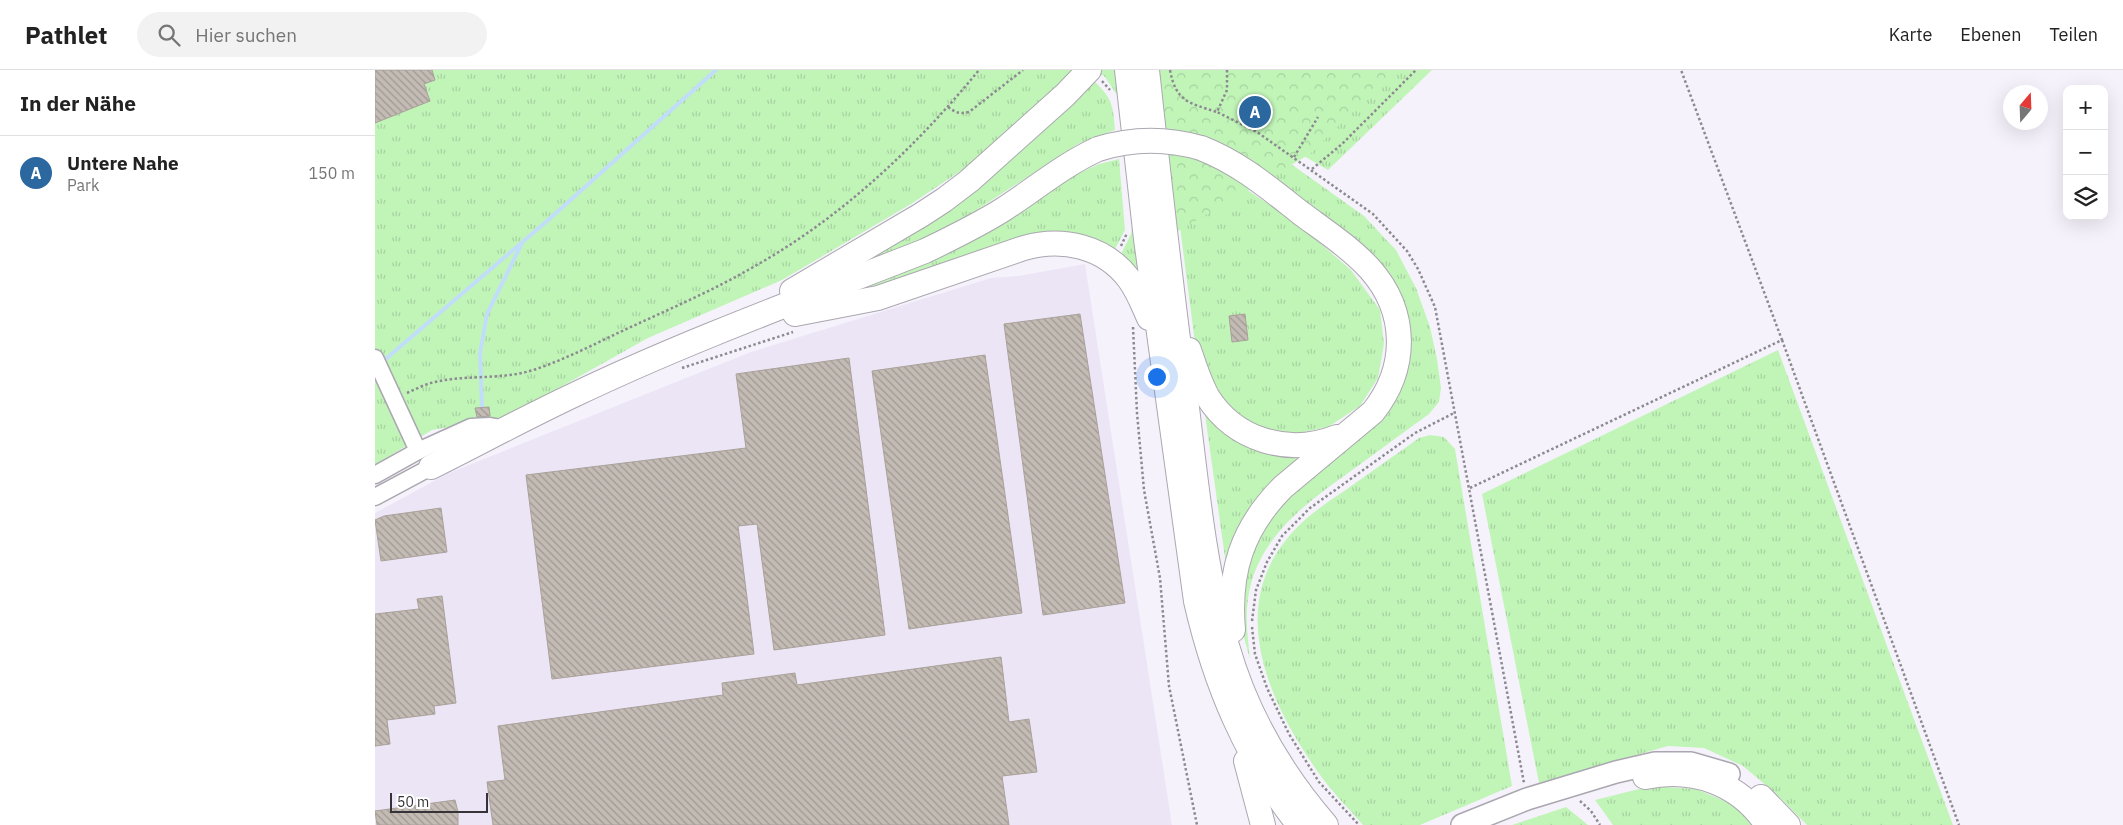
<!DOCTYPE html>
<html lang="de">
<meta charset="utf-8">
<style>
:root{--surface:#fff;--page:#f2f2f2;--text:#222;--muted:#767676;--line:#e0e0e0;--accent:#2c68a0}
body{margin:0;font-family:"IBM Plex Sans",sans-serif;background:var(--page);color:var(--text)}
.controls{position:absolute;right:15px;top:15px;display:grid;overflow:hidden;border-radius:10px;box-shadow:0 5px 20px #0002}
.controls button{width:45px;height:45px;display:grid;place-items:center;padding:0;border:0;border-bottom:1px solid var(--line);background:var(--surface);color:var(--text);font:25px sans-serif}
.compass{position:absolute;left:1628px;top:15px;width:45px;height:45px;border-radius:50%;background:var(--surface);box-shadow:0 5px 20px #0002;rotate:19deg}
.scale{position:absolute;left:15px;bottom:12px;width:98px;box-sizing:border-box;padding-left:5px;border:2px solid #353337;border-top:0;font-size:14px;line-height:18px;white-space:nowrap;color:#353337;-webkit-text-stroke:4px #fff;paint-order:stroke}
.you{position:absolute;left:781px;top:306px;width:18px;height:18px;margin:-12px;border:4px solid #fff;border-radius:50%;background:#1a73e8;box-shadow:0 0 0 8px #1a73e833}
.badge{display:grid;place-items:center;width:32px;height:32px;border-radius:50%;background:var(--accent);color:#fff;font-size:16px;font-weight:700}
.pin{position:absolute;translate:-50% -50%;border:2px solid #fff;box-shadow:0 1px 5px #0006}
.list{margin:0;padding:0;list-style:none}
h2{display:flex;justify-content:space-between;align-items:center;height:65px;margin:0;padding:0 20px;font-size:21px}
h2 small{font-size:16px;font-weight:400;color:var(--muted)}
.list li{display:grid;grid-template-columns:32px 1fr auto;gap:15px;align-items:center;box-sizing:border-box;height:75px;padding:0 20px;border-top:1px solid var(--line)}
.list b{display:block;font-size:19px;white-space:nowrap}
.list p{margin:0;font-size:16px;white-space:nowrap;color:var(--muted)}
.list em{font-size:16px;font-style:normal;color:var(--muted)}
.icon{flex:none;width:28px;height:28px;fill:none;stroke:currentColor;stroke-width:2;stroke-linecap:round;stroke-linejoin:round}
.map{position:relative;flex:none;width:1748px;height:755px;overflow:hidden}
header{display:flex;align-items:center;gap:30px;box-sizing:border-box;height:70px;padding:0 25px;background:var(--surface);border-bottom:1px solid var(--line)}
header strong{font-size:24px}
nav{display:flex;gap:28px;margin-inline-start:auto;font-size:18px}
.search{width:350px;height:45px;background:var(--page);display:flex;align-items:center;gap:12px;box-sizing:border-box;padding:0 18px;border-radius:28px;color:var(--muted);font-size:19px}
main{display:flex}
aside{flex:1;background:var(--surface)}
.map>svg:first-child{display:block}
.built{fill:#ece5f6}
.grass{fill:url(#grass-tufts)}
.forest{fill:url(#forest-crowns)}
.lines{fill:none;stroke-linecap:round;stroke-linejoin:round}
.stream{stroke:#c1ddf9;stroke-width:4}
.building{fill:url(#building-back-hatch);stroke:#a9a19a}
.minor-casing{stroke:#aba7b0;stroke-width:19}
.major-casing{stroke:#aba7b0;stroke-width:24}
.highway-casing{stroke:#aba7b0;stroke-width:26}
.path{stroke:#8c8990;stroke-width:2.5;stroke-dasharray:2.5 2.5;stroke-linecap:butt}
.minor{stroke:#fff;stroke-width:16}
.major{stroke:#fff;stroke-width:21}
.highway{stroke:#fff;stroke-width:24}
.highway-bridge-casing{stroke:#aba7b0;stroke-width:26;stroke-linecap:butt}
.highway-bridge{stroke:#fff;stroke-width:24}
</style>
<header>
<strong>Pathlet</strong>
<div class="search"><svg class="icon" aria-label="search" viewBox="0 0 24 24"><circle cx="10" cy="10" r="6"/><path d="M15 15l6 6"/></svg>Hier suchen</div>
<nav><a>Karte</a><a>Ebenen</a><a>Teilen</a></nav>
</header>
<main>
<aside>
<h2>In der Nähe<small></small></h2>
<ul class="list">
<li><span class="badge">A</span><div><b>Untere Nahe</b><p>Park</p></div><em>150 m</em></li>
</ul>
</aside>
<div class="map">
<svg width="1748" height="755" viewBox="0 0 1748 755">
<defs>
<pattern id="grass-tufts" width="24" height="20" patternUnits="userSpaceOnUse" patternTransform="scale(1.25)"><rect width="24" height="20" fill="#c1f5b8"/><path d="M3 7l-1-3M5 7V3M7 7l1-3M15 17l-1-3M17 17v-4M19 17l1-3" fill="none" stroke="#a6d29f"/></pattern>
<pattern id="forest-crowns" width="20" height="18" patternUnits="userSpaceOnUse" patternTransform="scale(1.25)"><rect width="20" height="18" fill="#c1f5b8"/><path d="M2 6a3 3 0 1 1 6 0M12 15a3 3 0 1 1 6 0" fill="none" stroke="#a6d29f"/></pattern>
<pattern id="building-back-hatch" width="6" height="6" patternUnits="userSpaceOnUse" patternTransform="scale(1.25)"><rect width="6" height="6" fill="#c3bbb4"/><path d="M-1 5l2 2M0 0l6 6M5-1l2 2" fill="none" stroke="#9f9993"/></pattern>
</defs>
<rect width="100%" height="100%" fill="#f6f2fc"/>
<path class="built" d="M 710,194 L 797,755 L 0,755 L 0,443 L 74,403 L 376,282 L 616,208 L 643,206 Z"/>
<g class="grass">
<path d="M 0,0 L 699,0 L 596,94 L 536,134 L 407,210 L 273,268 L 132,347 L 57,360 L 0,395 Z"/>
<path d="M 723,0 L 743,0 L 745,29 L 729,6 L 721,2 Z"/>
<path d="M 804,0 L 1057,0 L 953,100 L 917,79 Z"/>
<path d="M 717,9 C 737,28 738,33 740,60 L 703,74 L 571,160 L 525,180 L 444,211 Z"/>
<path d="M 810,52 L 895,79 L 989,146 L 1021,180 L 1041,218 L 1055,257 L 1062,289 L 1066,318 L 1064,332 L 1054,344 C 1029,362 1005,380 980,398 C 934,431 881,467 873,529 C 870,549 873,569 875,589 L 866,557 L 864,522 L 888,450 L 946,394 L 980,373 L 1009,344 L 1018,214 Z"/>
<path d="M 796,87 L 862,113 L 923,154 L 976,200 L 1005,240 L 1009,274 L 1003,308 L 985,336 L 953,357 L 919,364 L 887,360 L 858,344 L 837,319 L 820,273 Z"/>
<path d="M 744,89 L 750,160 L 738,183 L 722,175 L 556,203 L 432,235 L 698,106 L 724,94 Z"/>
<path d="M 758,150 L 770,224 L 744,188 L 756,164 Z"/>
<path d="M 1403,280 L 1578,755 L 1432,755 L 1400,723 L 1368,696 L 1329,678 L 1293,676 L 1164,713 L 1107,424 Z"/>
<path d="M 828,330 L 929,382 L 852,502 Z"/>
<path d="M 1055,365 L 1069,367 L 1080,379 L 1137,716 L 1045,755 L 988,755 C 975,740 960,725 948,709 C 899,642 850,545 911,470 C 928,448 950,434 972,419 C 996,402 1020,385 1044,368 Z"/>
<path d="M 1276,716 L 1321,719 L 1362,736 L 1378,755 L 1238,755 L 1220,730 Z"/>
<path d="M 1191,737 L 1213,755 L 1137,755 Z"/>
</g>
<path class="forest" d="M 779,0 L 1019,0 L 935,84 L 798,164 Z"/>
<g class="lines">
<g class="stream">
<path d="M 6,293 L 172,151 L 341,0"/>
<path d="M 107,337 L 105,283 L 112,244 L 147,173"/>
</g>
</g>
<g class="building">
<path d="M 0,0 L 57,0 L 60,10 L 49,14 L 55,31 L 0,53 Z"/>
<path d="M 705,244 L 750,533 L 668,545 L 629,254 Z"/>
<path d="M 870,244 L 873,270 L 857,272 L 854,246 Z"/>
<path d="M 610,285 L 647,543 L 534,559 L 497,301 Z"/>
<path d="M 474,288 L 510,565 L 399,580 L 382,454 L 363,456 L 379,584 L 177,609 L 151,405 L 371,378 L 361,304 Z"/>
<path d="M 114,337 L 115,346 L 102,347 L 100,338 Z"/>
<path d="M 66,438 L 72,482 L 6,491 L 0,450 L 9,446 Z"/>
<path d="M 67,526 L 81,633 L 59,636 L 60,644 L 12,650 L 15,674 L 0,676 L 0,544 L 44,539 L 42,529 Z"/>
<path d="M 626,587 L 634,652 L 654,649 L 662,702 L 627,706 L 634,755 L 118,755 L 112,712 L 130,710 L 123,656 L 348,625 L 347,613 L 420,603 L 422,615 Z"/>
<path d="M 80,730 L 83,742 L 83,755 L 2,755 L 0,741 Z"/>
</g>
<g class="lines">
<g class="minor-casing">
<g id="minor">
<path d="M 0,288 L 43,381"/>
<path d="M 0,405 L 43,381 L 96,357 L 115,356 L 131,359"/>
<path d="M 0,427 L 56,397"/>
</g>
</g>
<g class="major-casing">
<path id="major" d="M 1087,755 L 1152,729 L 1241,702 L 1280,693 L 1316,693 L 1354,704"/>
</g>
<g class="highway-casing">
<g id="highway">
<path d="M 752,0 L 771,169 L 821,531 C 840,614 871,688 924,755"/>
<path d="M 772,0 C 784,110 796,221 811,330 C 821,410 829,500 852,576 C 871,643 906,703 951,755"/>
<path d="M 826,78 C 865,93 895,119 927,144 C 950,161 976,178 995,199 C 1033,242 1033,298 998,342 L 908,417 C 867,458 853,502 858,560"/>
<path d="M 417,221 L 546,145 L 569,130 L 594,111 L 690,25 L 714,0"/>
<path d="M 420,244 L 503,228 L 649,178 C 687,167 729,176 754,209 C 763,221 768,235 774,248"/>
<path d="M 814,280 C 819,295 824,311 832,326 C 860,371 914,386 962,367"/>
<path d="M 56,397 C 104,373 152,347 201,324 C 314,270 433,227 550,181 C 577,168 604,155 629,139 C 660,119 688,95 723,79"/>
<path d="M 871,691 L 888,755"/>
<path d="M 1270,707 C 1318,697 1365,713 1392,755"/>
<path d="M 1386,727 L 1413,755"/>
</g>
</g>
<g class="path">
<path d="M 795,0 C 801,32 814,33 842,42"/>
<path d="M 852,0 L 852,20 L 842,42 L 882,62 L 998,144 L 1032,181 L 1043,199 L 1060,237 L 1149,713"/>
<path d="M 727,11 L 735,20"/>
<path d="M 573,37 C 581,43 585,44 594,42 L 648,0"/>
<path d="M 919,87 L 943,47"/>
<path d="M 937,99 L 967,74 L 1041,0"/>
<path d="M 746,176 L 752,163"/>
<path d="M 758,257 L 762,343 L 769,420 L 785,508 L 794,616 L 822,755"/>
<path d="M 1407,270 L 1584,755"/>
<path d="M 307,298 L 418,262"/>
<path d="M 32,323 C 41,319 50,314 60,312 C 94,304 130,311 164,298 C 196,287 227,270 258,256 C 299,237 341,219 380,196 C 467,147 541,77 604,0"/>
<path d="M 1095,418 L 1407,270 L 1306,0"/>
<path d="M 877,551 L 881,520 L 892,492 L 907,466 L 935,438 L 1040,363 L 1079,343"/>
<path d="M 877,557 L 880,584 L 892,618 L 914,664 L 944,712 L 984,755"/>
<path d="M 1205,731 L 1216,741 L 1225,755"/>
</g>
<use href="#minor" class="minor"/>
<use href="#major" class="major"/>
<use href="#highway" class="highway"/>
<g class="highway-bridge-casing">
<path id="highway-bridge" d="M 723,79 C 758,68 791,68 826,78"/>
</g>
<use href="#highway-bridge" class="highway-bridge"/>
</g>
</svg>
<div class="controls">
<button>+</button>
<button>−</button>
<button><svg class="icon" aria-label="layers" viewBox="0 0 24 24"><path d="M12 4l9 5-9 5-9-5zM3 14l9 5 9-5"/></svg></button>
</div>
<svg class="compass" viewBox="-18 -18 36 36"><path d="M0-13l5 13h-10z" fill="#e53935"/><path d="M0 13l5-13h-10z" fill="#767676"/></svg>
<div class="scale">50 m</div>
<div class="you"></div>
<div class="pin badge" style="left:880px;top:42px">A</div>
</div>
</main>
